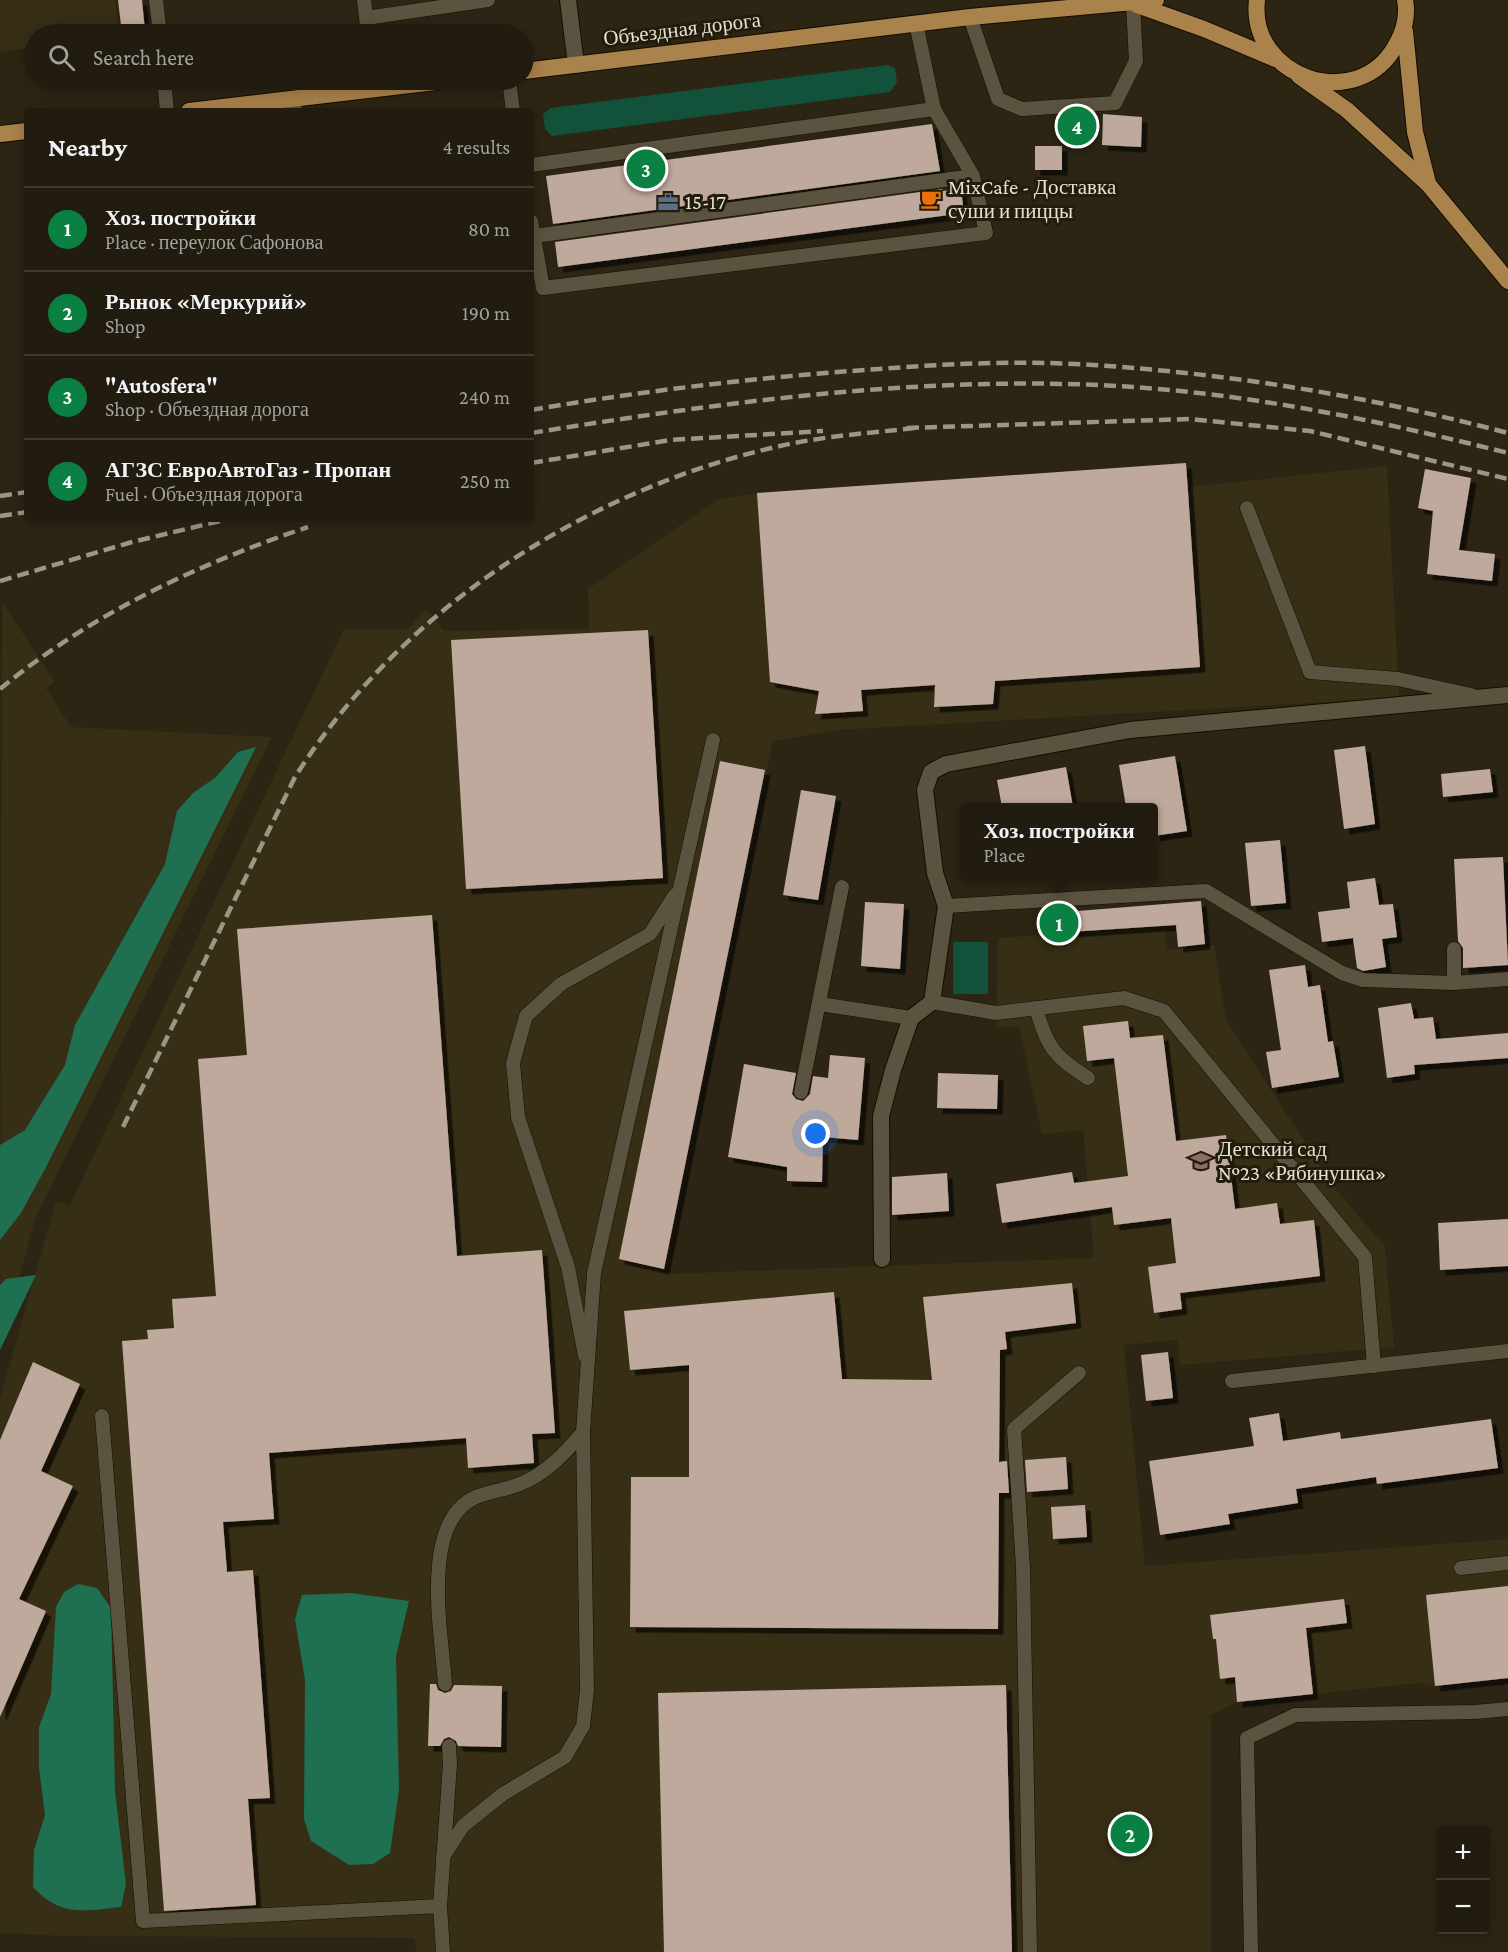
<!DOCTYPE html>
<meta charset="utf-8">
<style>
:root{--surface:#211c0f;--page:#292518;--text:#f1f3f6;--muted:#a2a19e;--line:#3e3a2f;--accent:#0b8043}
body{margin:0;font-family:"Crimson Pro",serif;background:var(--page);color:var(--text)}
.controls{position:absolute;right:18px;bottom:18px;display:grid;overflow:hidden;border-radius:6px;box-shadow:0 3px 15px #0003}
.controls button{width:54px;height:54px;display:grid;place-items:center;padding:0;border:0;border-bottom:2px solid var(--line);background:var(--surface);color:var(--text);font:30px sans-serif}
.you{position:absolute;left:816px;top:1134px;width:21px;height:21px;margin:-15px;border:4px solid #fff;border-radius:50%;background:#1a73e8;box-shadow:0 0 0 9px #1a73e833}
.badge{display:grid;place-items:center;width:39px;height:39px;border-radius:50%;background:var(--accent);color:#fff;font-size:20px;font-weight:700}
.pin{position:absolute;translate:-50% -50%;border:3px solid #fff;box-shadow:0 2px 6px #0006}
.popup{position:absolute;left:960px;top:803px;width:198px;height:78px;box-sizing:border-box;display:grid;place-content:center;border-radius:6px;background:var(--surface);filter:drop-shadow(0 2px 4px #0005);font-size:20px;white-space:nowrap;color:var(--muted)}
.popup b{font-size:22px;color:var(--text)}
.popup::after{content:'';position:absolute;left:50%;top:100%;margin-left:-12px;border:12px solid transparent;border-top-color:var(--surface)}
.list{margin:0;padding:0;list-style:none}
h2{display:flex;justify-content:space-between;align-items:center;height:78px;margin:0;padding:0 24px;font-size:26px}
h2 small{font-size:20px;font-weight:400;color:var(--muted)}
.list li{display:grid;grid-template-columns:39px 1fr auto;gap:18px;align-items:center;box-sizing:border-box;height:84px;padding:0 24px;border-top:2px solid var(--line)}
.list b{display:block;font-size:22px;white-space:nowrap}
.list p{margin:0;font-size:20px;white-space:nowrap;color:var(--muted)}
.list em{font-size:20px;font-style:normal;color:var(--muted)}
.icon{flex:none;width:33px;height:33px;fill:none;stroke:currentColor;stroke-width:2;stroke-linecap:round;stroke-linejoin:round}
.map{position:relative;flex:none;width:1508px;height:1952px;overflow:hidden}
.search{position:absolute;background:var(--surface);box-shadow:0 3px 15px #0003;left:24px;top:24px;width:510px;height:66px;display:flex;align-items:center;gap:15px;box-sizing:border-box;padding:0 21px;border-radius:33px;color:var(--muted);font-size:22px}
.panel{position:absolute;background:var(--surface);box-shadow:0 3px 15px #0003;left:24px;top:108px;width:510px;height:414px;border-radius:6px}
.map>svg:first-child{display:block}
.built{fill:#362e15}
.green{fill:#12523b}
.forest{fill:#1f6f51}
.building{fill:#bfa99c;filter:url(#shadow)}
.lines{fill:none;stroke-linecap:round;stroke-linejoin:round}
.service-casing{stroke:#140e01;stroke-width:15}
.minor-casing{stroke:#140e01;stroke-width:18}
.primary-casing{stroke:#140e01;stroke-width:18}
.service{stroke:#5a5340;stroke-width:14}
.minor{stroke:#5a5340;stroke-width:16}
.primary{stroke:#aa824b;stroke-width:16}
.rail{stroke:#9c9689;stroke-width:4.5;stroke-dasharray:12 6;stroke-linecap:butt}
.labels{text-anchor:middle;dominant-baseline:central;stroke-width:6;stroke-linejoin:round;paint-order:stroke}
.street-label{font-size:21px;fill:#e4e0d5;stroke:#221c0a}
.poi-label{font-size:21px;fill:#e4e0d5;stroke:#221c0a;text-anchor:start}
</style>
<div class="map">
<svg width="1508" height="1952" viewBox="0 0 1508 1952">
<defs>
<filter id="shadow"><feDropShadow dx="5.5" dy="5.5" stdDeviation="0" flood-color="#0009"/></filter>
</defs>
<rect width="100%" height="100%" fill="#2c2514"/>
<g class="built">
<path d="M 0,0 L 115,0 L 120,34 L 34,34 L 34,48 L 0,52 Z"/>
<path d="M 1186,463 L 1188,487 L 1387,466 L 1399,698 L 837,730 L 773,741 L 667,1274 L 1094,1258 L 1083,1130 L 1042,1134 L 1019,1027 L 996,1027 L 998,938 L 1165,927 L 1167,950 L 1214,945 L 1226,1020 L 1334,1187 L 1385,1247 L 1394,1347 L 1180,1365 L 1177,1340 L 1124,1345 L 1145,1566 L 1508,1539 L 1508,1678 L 1435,1686 L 1419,1683 L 1237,1702 L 1211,1715 L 1211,1952 L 416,1952 L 415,1938 L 62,1936 L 0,1933 L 0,1398 L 56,1201 L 70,1205 L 344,629 L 407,629 L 426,609 L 444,631 L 589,629 L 588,589 L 717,500 L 757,493 Z"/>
<path d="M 2,602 L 55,682 L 46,688 L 71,727 L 272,737 L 35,1219 L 0,1352 Z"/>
</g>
<g class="green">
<path d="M 888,65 L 895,68 L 897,82 L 890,92 L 552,136 L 545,129 L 543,114 L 551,108 Z"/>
<rect x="953" y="942" width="35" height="52"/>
</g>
<g class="forest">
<path d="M 256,747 L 45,1169 L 21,1213 L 0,1240 L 0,1145 L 25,1130 L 65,1065 L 75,1025 L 165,864 L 177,811 L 193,793 L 215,778 L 238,752 Z"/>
<path d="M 36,1275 L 0,1350 L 0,1285 L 6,1279 Z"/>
<path d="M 78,1584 L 97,1588 L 111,1608 L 115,1791 L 126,1884 L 121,1907 C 83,1911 61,1917 33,1887 L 34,1850 L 45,1815 L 39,1768 L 39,1727 L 51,1694 L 56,1607 L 64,1592 Z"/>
<path d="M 351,1593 L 409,1601 L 396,1656 L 399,1790 L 390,1853 L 373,1864 L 349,1865 L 311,1841 L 304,1819 L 305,1680 L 295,1619 L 302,1595 Z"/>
</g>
<g class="building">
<path d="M 118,0 L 142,0 L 145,31 L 122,34 Z"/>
<path d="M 1103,114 L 1142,117 L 1141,147 L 1102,145 Z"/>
<path d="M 932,124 L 940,171 L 553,224 L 546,176 Z"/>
<rect x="1035" y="146" width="27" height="24"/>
<path d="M 942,189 L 943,191 L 961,189 L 964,213 L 558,267 L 555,242 Z"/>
<path d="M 1186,463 L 1200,667 L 995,681 L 993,704 L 934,707 L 935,685 L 861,690 L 863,711 L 815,714 L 819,691 L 770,682 L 757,493 Z"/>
<path d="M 1425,469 L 1471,478 L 1459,550 L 1495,554 L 1492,581 L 1427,574 L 1433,511 L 1418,508 Z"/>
<path d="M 648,630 L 663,878 L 466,889 L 451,640 Z"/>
<path d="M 1365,746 L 1375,824 L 1344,829 L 1334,750 Z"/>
<path d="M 1175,756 L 1187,831 L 1154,836 L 1154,807 L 1126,807 L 1119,765 Z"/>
<path d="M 720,761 L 765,770 L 664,1269 L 619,1259 Z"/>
<path d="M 1066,767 L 1073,807 L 1002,807 L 997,780 Z"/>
<path d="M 1490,769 L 1493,792 L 1443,797 L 1441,774 Z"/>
<path d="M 801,790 L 836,796 L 818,900 L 783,895 Z"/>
<path d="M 1280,840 L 1286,903 L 1251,906 L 1245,843 Z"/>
<path d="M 1503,857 L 1508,965 L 1463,968 L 1463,948 L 1458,941 L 1454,859 Z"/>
<path d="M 1375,878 L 1379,905 L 1393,904 L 1397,937 L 1382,939 L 1386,967 L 1363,971 L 1357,968 L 1353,938 L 1322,942 L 1318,912 L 1350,908 L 1347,882 Z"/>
<path d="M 1201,901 L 1205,944 L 1178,947 L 1176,925 L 1054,933 L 1053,913 Z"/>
<path d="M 865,902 L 904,904 L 900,969 L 861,966 Z"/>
<path d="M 432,915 L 457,1256 L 542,1250 L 555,1433 L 532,1434 L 534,1463 L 468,1468 L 466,1438 L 269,1453 L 274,1519 L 223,1522 L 227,1572 L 253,1570 L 270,1798 L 248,1799 L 256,1905 L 164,1911 L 122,1341 L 148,1339 L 147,1330 L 174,1328 L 172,1299 L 216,1296 L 198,1059 L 247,1055 L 237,929 Z"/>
<path d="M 1305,965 L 1308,987 L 1320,985 L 1328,1042 L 1333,1041 L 1339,1077 L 1272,1088 L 1266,1052 L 1281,1050 L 1269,970 Z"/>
<path d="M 1411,1003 L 1414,1019 L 1433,1017 L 1436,1039 L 1508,1033 L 1508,1058 L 1414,1065 L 1415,1074 L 1387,1078 L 1378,1008 Z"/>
<path d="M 1128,1021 L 1130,1038 L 1163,1035 L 1176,1141 L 1226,1135 L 1235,1209 L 1277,1203 L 1280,1224 L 1314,1220 L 1320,1276 L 1180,1293 L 1182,1309 L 1154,1313 L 1148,1267 L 1176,1263 L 1171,1218 L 1114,1225 L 1112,1207 L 1002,1223 L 996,1184 L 1072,1172 L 1074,1183 L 1128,1176 L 1114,1058 L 1087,1061 L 1083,1026 Z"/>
<path d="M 830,1055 L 865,1058 L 858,1140 L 823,1137 L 822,1182 L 787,1181 L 787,1167 L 728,1157 L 744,1064 L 796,1073 L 792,1094 L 796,1099 L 803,1101 L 810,1094 L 813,1076 L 828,1078 Z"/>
<path d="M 938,1073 L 998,1075 L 997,1109 L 937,1108 Z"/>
<path d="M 947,1173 L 949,1211 L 892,1215 L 892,1177 Z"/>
<path d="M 1508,1219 L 1508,1266 L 1440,1270 L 1438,1223 Z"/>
<path d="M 1072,1283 L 1076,1323 L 1005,1332 L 1007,1349 L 1000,1350 L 999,1462 L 1007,1461 L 1009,1493 L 999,1493 L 998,1629 L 630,1627 L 631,1477 L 689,1477 L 689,1365 L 630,1370 L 624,1311 L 834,1292 L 842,1379 L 932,1380 L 923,1297 Z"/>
<path d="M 1168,1352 L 1173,1398 L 1146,1401 L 1141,1355 Z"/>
<path d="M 33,1362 L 80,1384 L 41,1471 L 73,1486 L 19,1599 L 46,1611 L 0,1717 L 0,1440 Z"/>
<path d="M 1279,1413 L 1283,1441 L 1340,1432 L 1341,1439 L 1491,1419 L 1498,1468 L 1377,1484 L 1376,1477 L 1296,1489 L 1298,1503 L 1228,1514 L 1230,1524 L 1160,1535 L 1149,1461 L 1254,1446 L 1249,1418 Z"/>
<path d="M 1066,1457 L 1068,1489 L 1027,1492 L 1025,1460 Z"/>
<path d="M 1085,1505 L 1087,1537 L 1053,1539 L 1051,1507 Z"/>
<path d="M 1508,1586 L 1508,1678 L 1435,1686 L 1426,1595 Z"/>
<path d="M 1344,1599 L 1347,1623 L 1306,1628 L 1313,1694 L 1237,1702 L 1235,1677 L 1220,1679 L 1216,1639 L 1213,1639 L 1210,1615 Z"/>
<path d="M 430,1684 L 436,1684 L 438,1690 L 445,1693 L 451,1691 L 454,1685 L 502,1686 L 501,1747 L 458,1746 L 456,1741 L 449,1737 L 444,1739 L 440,1746 L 428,1746 Z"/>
<path d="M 1006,1685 L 1012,1952 L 664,1952 L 658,1693 Z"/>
</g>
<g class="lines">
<g class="service-casing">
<g id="service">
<path d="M 156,0 L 160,34"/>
<path d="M 364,0 L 368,34"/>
<path d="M 970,17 L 998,99 L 1022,109 L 1115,103 L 1136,61 L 1133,4"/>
<path d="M 366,18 L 488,0"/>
<path d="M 164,80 L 167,111"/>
<path d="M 509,80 L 513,111"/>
<path d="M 293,98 L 295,111"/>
<path d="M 531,165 L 934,109"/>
<path d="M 531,221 L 543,288 L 986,233 L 973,176 L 934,109 L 916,23"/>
<path d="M 534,236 L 973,176"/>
<path d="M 1247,508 L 1310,672 L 1398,679 L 1471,695"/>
<path d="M 946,906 L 1206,891 L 1342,973 L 1363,980 L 1454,983 L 1508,979"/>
<path d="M 1454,949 L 1454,983"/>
<path d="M 932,1002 L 996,1013 L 1124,998 L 1164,1011 L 1365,1257 L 1374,1366"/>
<path d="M 820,1004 L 911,1018"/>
<path d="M 1036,1008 C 1047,1048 1054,1056 1088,1078"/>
<path d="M 801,1092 L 842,887"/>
<path d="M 585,1356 L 568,1267 L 518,1117 L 513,1063 L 526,1016 L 561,984 L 650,934 L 675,895"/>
<path d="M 1232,1381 L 1508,1351"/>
<path d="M 102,1416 L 143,1921 L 440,1906"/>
<path d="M 1461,1568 L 1508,1563"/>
<path d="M 445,1684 C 442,1635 419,1521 476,1497 C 490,1491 506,1490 520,1484 C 547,1473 565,1453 583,1432"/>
<path d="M 443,1857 L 463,1826 L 503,1794 L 565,1757 L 583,1726 L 587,1690 L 583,1432 L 594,1273 L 713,740"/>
<path d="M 443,1952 L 440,1906 L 450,1764 L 449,1746"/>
<path d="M 1030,1952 L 1023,1567 L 1014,1429 L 1079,1373"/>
<path d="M 1251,1952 L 1247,1738 L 1295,1715 L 1475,1712 L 1508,1709"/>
</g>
</g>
<g class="minor-casing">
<g id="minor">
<path d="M 568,0 L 576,65"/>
<path d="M 882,1259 L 881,1116 L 893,1070 L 911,1018 L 932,1002 L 946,906 L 935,873 L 925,790 L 931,772 L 946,764 L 1130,730 L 1508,695"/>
</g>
</g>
<g class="primary-casing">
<g id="primary">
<path d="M 1257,0 C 1248,78 1358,115 1396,45 C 1404,32 1408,15 1405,0"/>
<path d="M 1137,5 L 1204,29 L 1275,59"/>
<path d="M 1405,31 L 1415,132 L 1428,183"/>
<path d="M 524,71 L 970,17 L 1156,0"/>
<path d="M 1299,76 L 1347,110 L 1428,184 L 1508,281"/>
<path d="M 189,111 L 452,80"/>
<path d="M 0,134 L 27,131"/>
</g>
</g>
<use href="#service" class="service"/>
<use href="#minor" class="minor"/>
<use href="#primary" class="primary"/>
<g class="rail">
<path d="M 531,410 C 642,391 753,378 865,370 C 941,364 1018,360 1093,365 C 1234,374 1372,397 1508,433"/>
<path d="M 907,428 L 1189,419 L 1310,431 L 1508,479"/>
<path d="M 531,433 C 719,403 907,377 1098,385 C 1237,391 1373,419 1508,453"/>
<path d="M 531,463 L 670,440 L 823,431"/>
<path d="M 0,496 L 27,492"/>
<path d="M 0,516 L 27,512"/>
<path d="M 0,581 L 132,542 L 228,519"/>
<path d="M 0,689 C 91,614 198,564 308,527"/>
<path d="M 123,1127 L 295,777 C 401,609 587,489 780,446 C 824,436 870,433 915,428"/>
</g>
</g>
<defs>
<g id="cafe-bare" transform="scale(1.62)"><path d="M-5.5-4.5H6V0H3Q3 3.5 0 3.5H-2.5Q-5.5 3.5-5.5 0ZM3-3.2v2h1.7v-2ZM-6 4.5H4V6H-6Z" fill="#e8710a" stroke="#221c0a" stroke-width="2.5" paint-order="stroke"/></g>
<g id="office-bare" transform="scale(1.62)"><path d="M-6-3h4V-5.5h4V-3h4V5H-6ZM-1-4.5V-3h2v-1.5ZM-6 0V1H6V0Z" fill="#5c6f8a" stroke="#221c0a" stroke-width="2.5" paint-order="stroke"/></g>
<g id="school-bare" transform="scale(1.62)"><path d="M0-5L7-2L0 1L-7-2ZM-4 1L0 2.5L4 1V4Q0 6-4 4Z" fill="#8d6e63" stroke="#221c0a" stroke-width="2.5" paint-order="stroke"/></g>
</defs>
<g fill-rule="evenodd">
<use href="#cafe-bare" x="931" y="199"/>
<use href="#office-bare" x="668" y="202"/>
<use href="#school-bare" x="1201" y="1161"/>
</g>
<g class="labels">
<g class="street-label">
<text transform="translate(682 29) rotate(-7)">Объездная дорога</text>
</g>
<g class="poi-label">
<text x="948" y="187">MixCafe - Доставка<tspan x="948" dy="24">суши и пиццы</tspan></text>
<text x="685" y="202">15-17</text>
<text x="1218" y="1149">Детский сад<tspan x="1218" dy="24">№23 «Рябинушка»</tspan></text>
</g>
</g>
</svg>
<div class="controls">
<button>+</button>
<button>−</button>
</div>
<div class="you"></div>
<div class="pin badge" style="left:1059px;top:923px">1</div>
<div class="popup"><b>Хоз. постройки</b>Place</div>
<div class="pin badge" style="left:1130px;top:1834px">2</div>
<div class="pin badge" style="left:646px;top:169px">3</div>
<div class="pin badge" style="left:1077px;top:126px">4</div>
<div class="search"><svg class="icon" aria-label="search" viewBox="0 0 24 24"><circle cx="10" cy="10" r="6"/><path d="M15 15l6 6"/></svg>Search here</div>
<section class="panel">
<h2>Nearby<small>4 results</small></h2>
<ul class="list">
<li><span class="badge">1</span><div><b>Хоз. постройки</b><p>Place · переулок Сафонова</p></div><em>80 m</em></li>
<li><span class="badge">2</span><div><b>Рынок «Меркурий»</b><p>Shop</p></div><em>190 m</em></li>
<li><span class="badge">3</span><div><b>&quot;Autosfera&quot;</b><p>Shop · Объездная дорога</p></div><em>240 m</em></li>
<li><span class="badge">4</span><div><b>АГЗС ЕвроАвтоГаз - Пропан</b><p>Fuel · Объездная дорога</p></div><em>250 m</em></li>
</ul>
</section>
</div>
